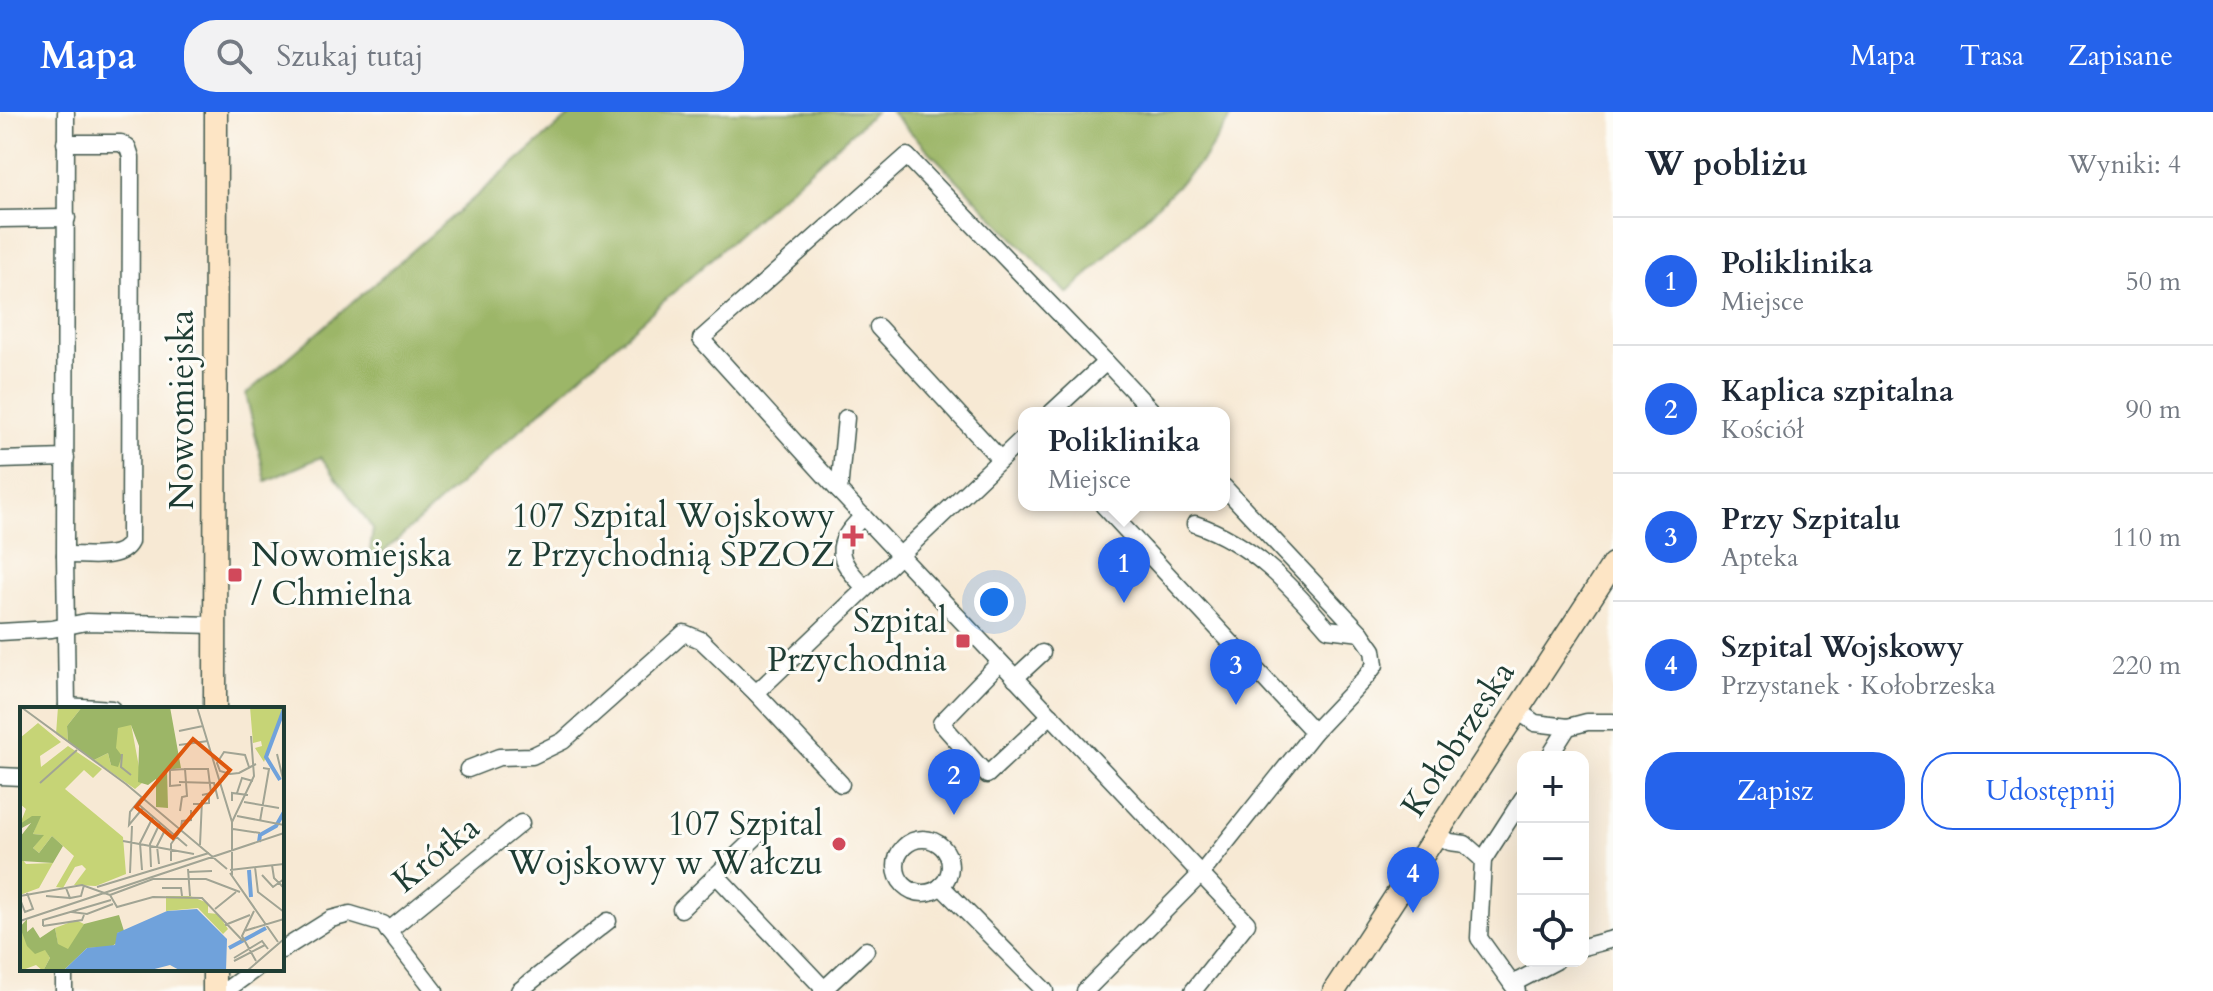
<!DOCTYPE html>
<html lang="pl">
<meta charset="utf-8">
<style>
:root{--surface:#fff;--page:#f2f2f3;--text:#1f2937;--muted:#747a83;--line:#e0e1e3;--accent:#2563eb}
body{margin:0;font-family:Cardo,serif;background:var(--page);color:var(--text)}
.controls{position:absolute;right:24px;bottom:24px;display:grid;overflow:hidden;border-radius:16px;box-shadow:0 8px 32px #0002}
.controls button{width:72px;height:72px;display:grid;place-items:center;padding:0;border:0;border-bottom:2px solid var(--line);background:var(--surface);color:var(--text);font:40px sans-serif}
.you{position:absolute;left:994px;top:490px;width:28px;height:28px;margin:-20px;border:6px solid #fff;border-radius:50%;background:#1a73e8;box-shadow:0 0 0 12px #1a73e833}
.badge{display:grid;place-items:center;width:52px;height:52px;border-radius:50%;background:var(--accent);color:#fff;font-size:26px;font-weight:700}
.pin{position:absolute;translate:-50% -66px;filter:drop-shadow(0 2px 4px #0008)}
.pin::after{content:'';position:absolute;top:42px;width:28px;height:24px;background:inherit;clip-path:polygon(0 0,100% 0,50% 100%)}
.popup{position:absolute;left:1018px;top:295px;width:212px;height:104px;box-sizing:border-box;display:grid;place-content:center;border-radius:16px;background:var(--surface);filter:drop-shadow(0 2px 6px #0005);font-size:26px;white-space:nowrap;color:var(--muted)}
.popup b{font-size:30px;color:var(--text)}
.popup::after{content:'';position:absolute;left:50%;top:100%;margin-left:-16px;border:16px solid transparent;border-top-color:var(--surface)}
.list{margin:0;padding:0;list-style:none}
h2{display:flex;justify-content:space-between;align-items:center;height:104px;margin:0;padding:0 32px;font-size:34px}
h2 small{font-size:26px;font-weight:400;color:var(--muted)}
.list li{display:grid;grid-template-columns:52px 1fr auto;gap:24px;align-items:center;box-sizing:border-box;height:128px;padding:0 32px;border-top:2px solid var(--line)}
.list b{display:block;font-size:30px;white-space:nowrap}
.list p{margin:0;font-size:26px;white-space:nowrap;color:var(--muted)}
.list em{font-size:26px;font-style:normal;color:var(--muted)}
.actions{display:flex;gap:16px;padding:24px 32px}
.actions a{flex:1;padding:18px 0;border:2px solid var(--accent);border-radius:32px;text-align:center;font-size:28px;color:var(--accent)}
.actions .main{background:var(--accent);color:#fff}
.icon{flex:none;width:44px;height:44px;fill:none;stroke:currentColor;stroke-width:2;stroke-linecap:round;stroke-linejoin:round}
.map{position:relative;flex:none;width:1613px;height:879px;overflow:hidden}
header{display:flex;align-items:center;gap:48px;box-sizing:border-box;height:112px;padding:0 40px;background:var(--accent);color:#fff}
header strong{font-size:38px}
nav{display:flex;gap:44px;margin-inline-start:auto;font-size:28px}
.search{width:560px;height:72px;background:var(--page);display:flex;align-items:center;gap:20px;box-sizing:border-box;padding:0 28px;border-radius:32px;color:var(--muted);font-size:30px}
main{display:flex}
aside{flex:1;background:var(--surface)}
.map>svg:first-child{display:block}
.forest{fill:#9cb667;stroke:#5e7a4e;stroke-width:2}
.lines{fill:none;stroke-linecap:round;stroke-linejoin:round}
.street-casing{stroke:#3f574c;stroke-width:19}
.secondary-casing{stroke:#3f574c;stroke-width:25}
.street{stroke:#fff;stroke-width:16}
.secondary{stroke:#fde5c5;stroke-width:22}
.poi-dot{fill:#d1495b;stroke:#fdfcf7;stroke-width:3}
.labels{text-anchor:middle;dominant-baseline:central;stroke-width:6;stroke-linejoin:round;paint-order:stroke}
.street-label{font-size:34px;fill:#1f3d34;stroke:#fdfcf7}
.poi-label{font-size:34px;fill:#1f3d34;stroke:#fdfcf7;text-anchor:end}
.inset-river{fill:none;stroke:#70a2db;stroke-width:4}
.inset-road{fill:none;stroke:#a1a494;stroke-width:2}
.view{fill:#de580e;fill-opacity:0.15;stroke:#de580e;stroke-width:4}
.inset-edge{fill:none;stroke:#1f3d34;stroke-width:4}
</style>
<header>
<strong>Mapa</strong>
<div class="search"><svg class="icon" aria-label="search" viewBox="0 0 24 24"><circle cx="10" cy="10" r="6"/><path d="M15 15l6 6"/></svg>Szukaj tutaj</div>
<nav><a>Mapa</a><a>Trasa</a><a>Zapisane</a></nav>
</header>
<main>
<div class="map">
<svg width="1613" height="879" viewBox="0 0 1613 879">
<rect width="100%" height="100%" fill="#fdfcf7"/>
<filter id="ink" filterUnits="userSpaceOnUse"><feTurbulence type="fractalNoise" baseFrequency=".0125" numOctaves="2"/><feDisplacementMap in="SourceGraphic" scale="16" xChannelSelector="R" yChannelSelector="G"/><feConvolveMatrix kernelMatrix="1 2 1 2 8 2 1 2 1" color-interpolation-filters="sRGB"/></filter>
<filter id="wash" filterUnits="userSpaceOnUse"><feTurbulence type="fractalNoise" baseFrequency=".006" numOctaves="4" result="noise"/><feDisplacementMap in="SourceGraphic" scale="32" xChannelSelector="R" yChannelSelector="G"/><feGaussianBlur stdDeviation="1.8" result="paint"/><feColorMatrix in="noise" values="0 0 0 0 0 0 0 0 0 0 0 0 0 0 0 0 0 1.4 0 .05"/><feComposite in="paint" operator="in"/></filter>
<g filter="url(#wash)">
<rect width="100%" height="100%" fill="#f7e9d4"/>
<g class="forest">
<path d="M 574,0 L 875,0 L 368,454 L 373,417 L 321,345 L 266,369 L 246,282 Z"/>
<path d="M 891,0 L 1234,0 L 1203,48 L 1068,182 Z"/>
</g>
</g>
<g filter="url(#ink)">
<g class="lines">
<g class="street-casing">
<g id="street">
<path d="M 66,0 L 65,443 L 67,597"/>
<path d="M 0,107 L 67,106"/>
<path d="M 878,215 L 999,346"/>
<path d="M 1051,301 L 1106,250 L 1154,301"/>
<path d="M 846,306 L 839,379 L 1247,811 L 1193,879"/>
<path d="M 0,348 L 66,346"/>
<path d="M 839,379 L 701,227 L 907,44 L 1106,250"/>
<path d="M 1103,393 L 1314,620"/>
<path d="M 863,404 C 832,435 836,445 865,476"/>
<path d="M 1195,412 C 1252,431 1290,473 1328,517 L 1361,521"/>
<path d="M 65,443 C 84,442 120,450 130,430 L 131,45 L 128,36 L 121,31 L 65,31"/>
<path d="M 0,520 L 52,517 L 86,510 L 215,513"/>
<path d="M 1000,550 L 941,611 L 987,663 L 1051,603"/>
<path d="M 1015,566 L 1042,541"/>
<path d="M 756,581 L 841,672"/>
<path d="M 67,594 L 112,597"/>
<path d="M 1518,599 L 1535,611 L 1568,615"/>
<path d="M 1549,645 L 1568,615 L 1587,610 L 1613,610"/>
<path d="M 468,657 L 499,645 L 532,644 L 563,629 L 684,521 L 701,528 L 756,581 L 1024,325"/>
<path d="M 0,664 L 22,665"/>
<path d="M 1436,722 L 1450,730 L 1465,732 L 1483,748"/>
<circle cx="923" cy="754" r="27"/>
<path d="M 717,764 L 826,879"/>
<path d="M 941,774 L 1045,879"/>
<path d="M 681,797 L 761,720"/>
<path d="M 388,819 L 521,711"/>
<path d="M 1583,835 L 1613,827"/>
<path d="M 282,838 L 331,807 L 350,802 L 383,812 L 435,879"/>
<path d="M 64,857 L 64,879"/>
<path d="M 1512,872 L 1556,849"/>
<path d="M 225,879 L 255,857"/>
<path d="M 519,879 L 608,809"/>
<path d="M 822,879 L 866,838"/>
<path d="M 1085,879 L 1201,762 L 1314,620 L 1366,565 L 1375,553 L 1373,538 L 1361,521 L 1224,375"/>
<path d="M 1517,879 L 1479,826 L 1483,748 L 1523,686"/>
</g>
</g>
<g class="secondary-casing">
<g id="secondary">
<path d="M 215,597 L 216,0"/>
<path d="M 214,879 L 214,857"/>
<path d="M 1334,879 L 1613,452"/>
</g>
</g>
<use href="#street" class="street"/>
<use href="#secondary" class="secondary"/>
</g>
</g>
<g class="poi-dot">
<path d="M849 412h8v8h8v8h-8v8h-8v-8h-8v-8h8z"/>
<rect x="227" y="455" width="16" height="16" rx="4"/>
<rect x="955" y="521" width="16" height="16" rx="4"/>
<circle cx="839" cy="732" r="8"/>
</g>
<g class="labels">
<g class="street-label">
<text transform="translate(182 298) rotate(-90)">Nowomiejska</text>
<text transform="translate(1458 627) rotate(-57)">Kołobrzeska</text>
<text transform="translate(436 742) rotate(-39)">Krótka</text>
</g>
<g class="poi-label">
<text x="835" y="404">107 Szpital Wojskowy<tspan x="835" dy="39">z Przychodnią SPZOZ</tspan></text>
<text x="251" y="443" text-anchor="start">Nowomiejska<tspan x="251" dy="39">/ Chmielna</tspan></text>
<text x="947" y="509">Szpital<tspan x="947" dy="39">Przychodnia</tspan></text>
<text x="823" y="712">107 Szpital<tspan x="823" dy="39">Wojskowy w Wałczu</tspan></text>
</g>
</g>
<g transform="translate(20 595)">
<rect width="264" height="264" fill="#f7e9d4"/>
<path d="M 38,0 L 62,0 L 47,19 L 48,35 L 36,27 ZM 230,0 L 264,0 L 244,55 L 235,41 L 242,39 L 241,34 L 233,36 ZM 18,16 L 41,35 L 20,49 L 21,60 L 48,39 L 82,62 L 73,71 L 64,63 L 45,82 L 103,130 L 106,167 L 76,179 L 54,178 L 66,162 L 62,158 L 55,160 L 43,181 L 36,180 L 54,149 L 32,129 L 19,146 L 13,141 L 23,128 L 13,127 L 20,109 L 0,117 L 6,102 L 0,97 L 0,31 ZM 111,17 L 122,76 L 115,82 L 74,53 L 88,46 L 91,58 L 98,20 ZM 0,149 L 6,157 L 33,156 L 19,181 L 0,188 ZM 146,189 L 170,189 L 188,196 L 188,206 L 198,207 L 208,222 L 203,227 L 178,201 L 146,204 ZM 56,213 L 64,217 L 50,242 L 45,242 L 38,238 L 35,221 ZM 0,214 L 10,240 L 25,242 L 30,251 L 23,264 L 16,258 L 0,264 Z" fill="#c6d476"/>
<path d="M 62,0 L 150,0 L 161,61 L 147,63 L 148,101 L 136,100 L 136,72 L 128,78 L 118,75 L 119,39 L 111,18 L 98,21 L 96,41 L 102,49 L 98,60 L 91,58 L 88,46 L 74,53 L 48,35 L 47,19 ZM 12,109 L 21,109 L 13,127 L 24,128 L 13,141 L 19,146 L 32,129 L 43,139 L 33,156 L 2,154 L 0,130 L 11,116 L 0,122 L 0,117 ZM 99,208 L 104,224 L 112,223 L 97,226 L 98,235 L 91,240 L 67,241 L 43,264 L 23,264 L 30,251 L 25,243 L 15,247 L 7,239 L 0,220 L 7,212 L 7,225 L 13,220 L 20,231 L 35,221 L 38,237 L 48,242 L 64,217 Z" fill="#9cb667"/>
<path d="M 177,202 L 207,232 L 206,264 L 161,264 L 150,258 L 127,264 L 43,264 L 67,241 L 95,238 L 97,226 L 147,204 Z" fill="#70a2db"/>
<path class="inset-river" d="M 260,73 L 246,50 L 264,2M 239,135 L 240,128 L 256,119 L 264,105M 229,163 L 231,190M 209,241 L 246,221"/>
<path class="inset-road" d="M 1,0 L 106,77 L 207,162M 177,0 L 212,115 L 212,168M 159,24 L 183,19M 159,38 L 188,34M 102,47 L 101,60 L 111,68M 257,47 L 264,76M 229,60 L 225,48 L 204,45 L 197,56 L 200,64 L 210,67 L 219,66 L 236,57M 159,75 L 194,76 L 198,92M 20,76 L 57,43M 161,78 L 150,79 L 150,63 L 165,62M 217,86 L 222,71 L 233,74M 122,90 L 110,105 L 109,118 L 123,101M 212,94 L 212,86 L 228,88M 224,95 L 259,101M 117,96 L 167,139M 173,97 L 189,96 L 189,87M 160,104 L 162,90 L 167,89 L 165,62 L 188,62 L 191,86 L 182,88M 217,109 L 264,118M 240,114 L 249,62 L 243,61M 212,115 L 234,69 L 231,29M 161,121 L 162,114 L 171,113 L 171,103M 213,122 L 240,126M 103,134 L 174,147M 180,138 L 182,93M 151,154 L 151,137 L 161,123M 139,157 L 137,139 L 146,121M 252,158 L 254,171 L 264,181M 131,160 L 130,137 L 140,116M 235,160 L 238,185 L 264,205M 168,162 L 170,189M 122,163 L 120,136 L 133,110M 210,163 L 264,157M 168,165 L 192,164M 110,166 L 112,119M 210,166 L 258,235M 242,168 L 253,180 L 264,172M 77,180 L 189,146M 46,181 L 50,191 L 61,189 L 64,178M 142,181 L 161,181 L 162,189M 90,188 L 97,200 L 133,190 L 182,191 L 223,234M 90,188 L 133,172 L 186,172 L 220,185M 0,189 L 62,178 L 90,188M 26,189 L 50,191M 0,192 L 5,205 L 13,202 L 7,186M 195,202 L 216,185M 234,204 L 222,229 L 236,254M 52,205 L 67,207 L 93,197M 0,214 L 264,126M 205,218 L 230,208M 23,219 L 23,213 L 91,193M 23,219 L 62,213 L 64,208M 224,224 L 264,212M 214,251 L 242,234 L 248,242M 214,254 L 245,238M 227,264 L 264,232"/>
<path class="view" d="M 173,32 L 210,63 L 153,131 L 116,100 Z"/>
<rect width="264" height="264" class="inset-edge"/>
</g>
</svg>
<div class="controls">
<button>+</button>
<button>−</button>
<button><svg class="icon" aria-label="locate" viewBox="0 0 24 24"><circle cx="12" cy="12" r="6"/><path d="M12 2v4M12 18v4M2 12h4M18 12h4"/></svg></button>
</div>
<div class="you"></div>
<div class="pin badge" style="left:1124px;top:491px">1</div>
<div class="popup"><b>Poliklinika</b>Miejsce</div>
<div class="pin badge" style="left:954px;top:703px">2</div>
<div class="pin badge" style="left:1236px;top:593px">3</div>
<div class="pin badge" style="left:1413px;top:801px">4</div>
</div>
<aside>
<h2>W pobliżu<small>Wyniki: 4</small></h2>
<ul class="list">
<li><span class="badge">1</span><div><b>Poliklinika</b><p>Miejsce</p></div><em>50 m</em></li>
<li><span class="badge">2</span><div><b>Kaplica szpitalna</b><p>Kościół</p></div><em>90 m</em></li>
<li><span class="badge">3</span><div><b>Przy Szpitalu</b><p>Apteka</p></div><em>110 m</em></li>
<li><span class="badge">4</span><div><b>Szpital Wojskowy</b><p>Przystanek · Kołobrzeska</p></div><em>220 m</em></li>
</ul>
<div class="actions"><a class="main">Zapisz</a><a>Udostępnij</a></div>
</aside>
</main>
